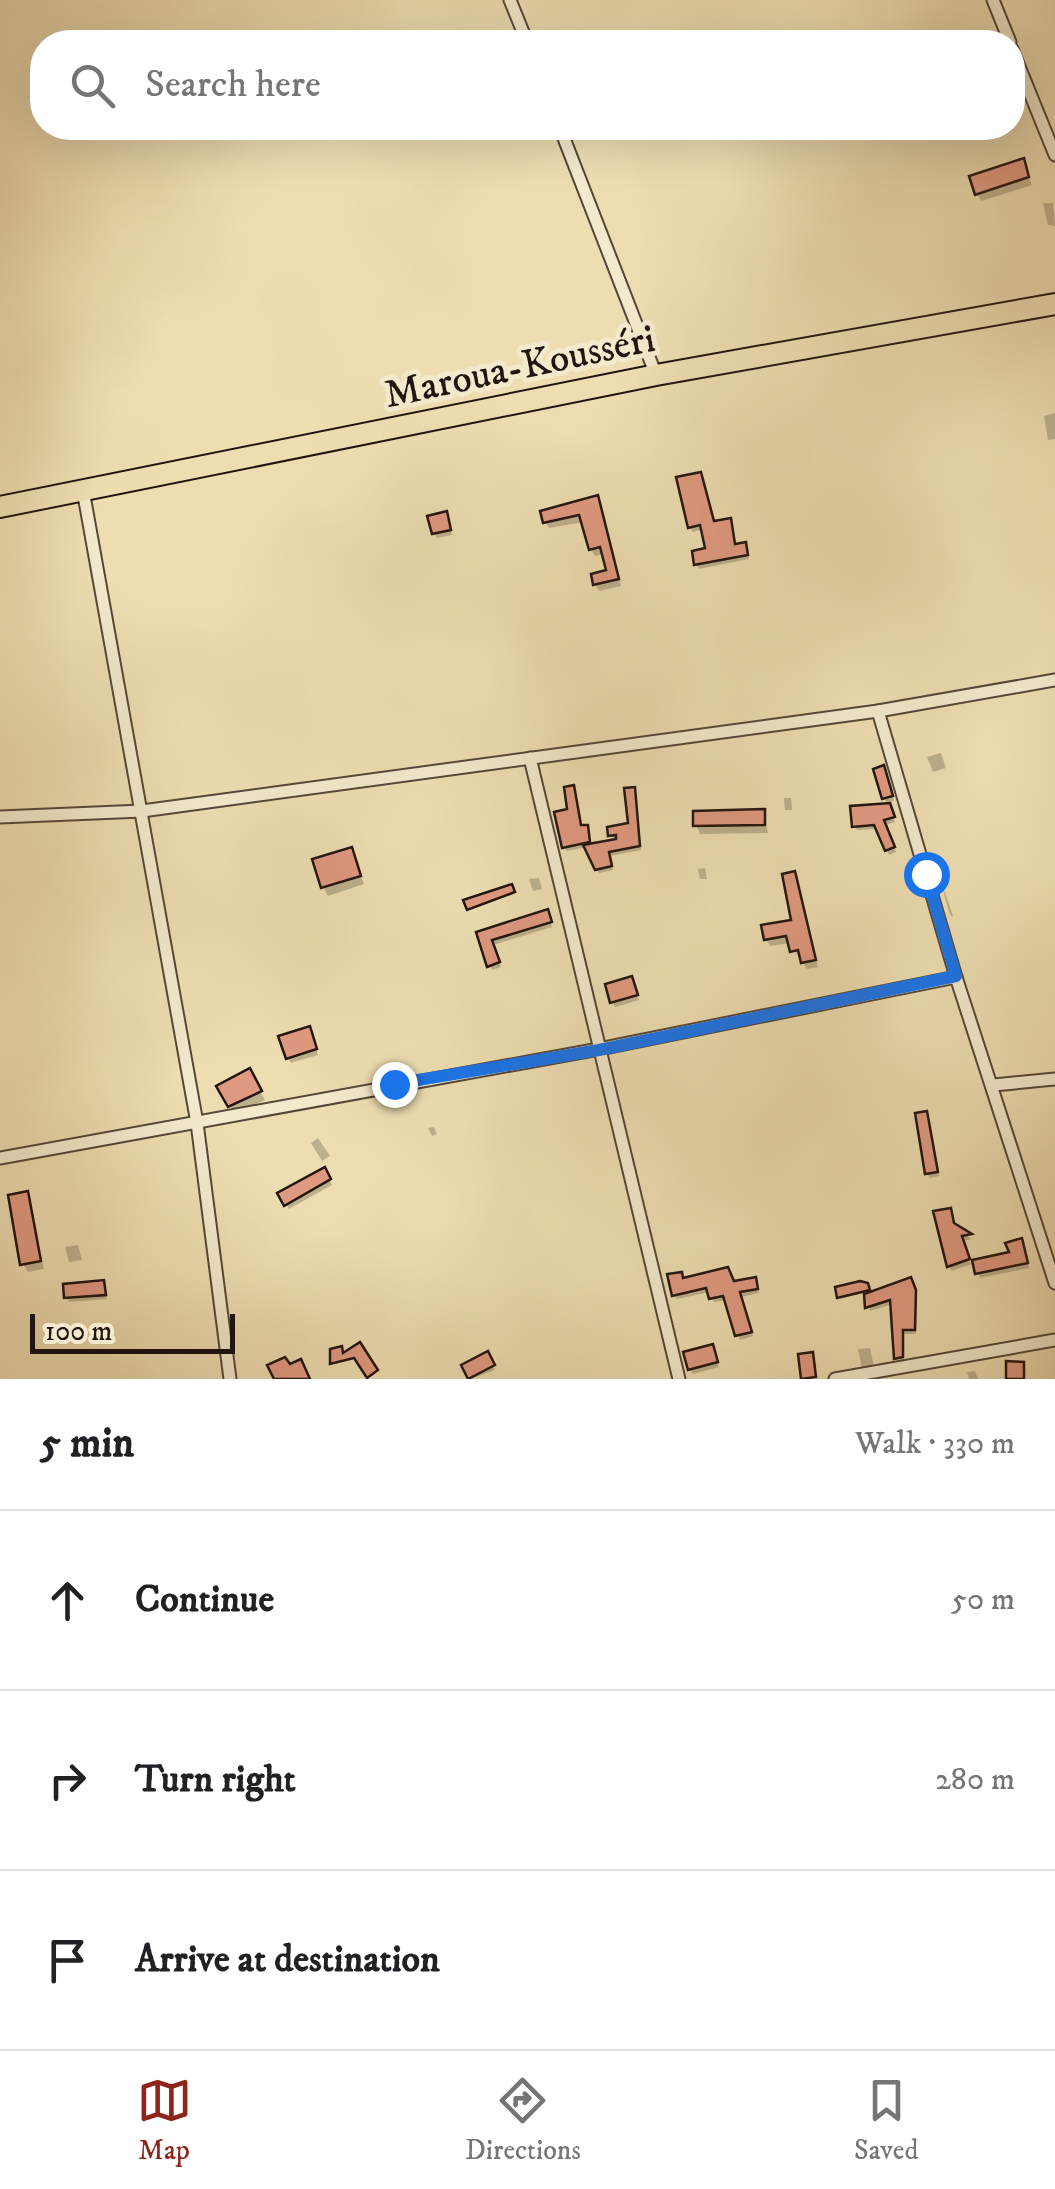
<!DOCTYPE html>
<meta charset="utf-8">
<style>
:root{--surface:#fff;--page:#f2f2f2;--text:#202124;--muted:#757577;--line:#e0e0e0;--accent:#8f2418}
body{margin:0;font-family:"IM FELL DW Pica",serif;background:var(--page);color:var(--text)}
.scale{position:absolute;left:30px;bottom:25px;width:205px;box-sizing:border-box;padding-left:10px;border:5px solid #22150f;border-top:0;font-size:28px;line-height:35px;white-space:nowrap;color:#22150f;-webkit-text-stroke:8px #f3e9cc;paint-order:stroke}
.stop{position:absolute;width:30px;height:30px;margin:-22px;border:8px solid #1a73e8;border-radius:50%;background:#fff}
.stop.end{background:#1a73e8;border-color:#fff;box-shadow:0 2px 10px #0008}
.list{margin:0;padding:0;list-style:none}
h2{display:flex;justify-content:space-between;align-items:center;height:130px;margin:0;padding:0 40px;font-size:42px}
h2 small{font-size:32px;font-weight:400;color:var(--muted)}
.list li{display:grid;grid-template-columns:65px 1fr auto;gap:30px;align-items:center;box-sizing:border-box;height:180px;padding:0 40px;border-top:2px solid var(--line)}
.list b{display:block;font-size:38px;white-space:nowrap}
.list em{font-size:32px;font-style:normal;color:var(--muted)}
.icon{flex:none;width:55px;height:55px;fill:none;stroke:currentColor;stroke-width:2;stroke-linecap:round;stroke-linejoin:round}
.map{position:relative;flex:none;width:1055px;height:1379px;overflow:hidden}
.search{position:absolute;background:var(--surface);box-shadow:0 10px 40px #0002;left:30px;right:30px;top:30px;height:110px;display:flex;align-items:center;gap:25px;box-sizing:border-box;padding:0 35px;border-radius:40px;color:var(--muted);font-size:38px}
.sheet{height:670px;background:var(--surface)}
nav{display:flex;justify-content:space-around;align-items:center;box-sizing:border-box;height:140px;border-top:2px solid var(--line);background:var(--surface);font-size:28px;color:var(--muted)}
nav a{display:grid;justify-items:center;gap:5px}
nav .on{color:var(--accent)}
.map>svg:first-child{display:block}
.shadow{fill:#0003}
.building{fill:#e09981;stroke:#22150f;stroke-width:2.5}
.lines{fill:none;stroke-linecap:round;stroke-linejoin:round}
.street-casing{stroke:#554738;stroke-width:15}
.highway-casing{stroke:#22150f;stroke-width:24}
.street{stroke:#f3e9cc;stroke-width:11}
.highway{stroke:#edddb1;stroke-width:20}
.route{stroke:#1a73e8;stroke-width:12}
.labels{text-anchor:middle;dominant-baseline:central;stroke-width:10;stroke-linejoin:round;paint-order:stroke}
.street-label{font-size:40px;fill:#22150f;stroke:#f3e9cc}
</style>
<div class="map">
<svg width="1055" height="1379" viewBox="0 0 1055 1379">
<rect width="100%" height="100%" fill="#edddb1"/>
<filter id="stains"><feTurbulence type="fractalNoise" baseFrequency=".002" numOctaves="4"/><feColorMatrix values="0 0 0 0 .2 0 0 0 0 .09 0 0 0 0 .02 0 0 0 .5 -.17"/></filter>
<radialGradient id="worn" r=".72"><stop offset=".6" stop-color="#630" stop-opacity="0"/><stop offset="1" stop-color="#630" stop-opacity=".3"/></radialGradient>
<g class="shadow">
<path d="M 1023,161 L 1032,185 L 981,201 L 977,194 Z"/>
<path d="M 1043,203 L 1053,203 L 1055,226 L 1048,225 Z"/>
<path d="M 1055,413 L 1055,439 L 1048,440 L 1044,416 Z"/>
<path d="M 679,479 L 735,547 L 747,549 L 749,559 L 699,569 L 697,564 L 708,550 L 704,529 L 693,532 L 690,527 Z"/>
<path d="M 597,498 L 621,586 L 599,591 L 595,584 L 609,572 L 604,554 L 595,556 L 591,549 L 584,522 L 549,528 L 545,522 Z"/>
<path d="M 448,519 L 452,535 L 437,538 L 434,533 Z"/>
<path d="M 941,753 L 946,768 L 933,772 L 927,757 Z"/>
<path d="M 886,773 L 894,801 L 887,803 L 895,822 L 885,825 L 896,852 L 889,855 L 878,829 L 857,830 L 854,826 L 888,805 L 884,798 Z"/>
<path d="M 634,790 L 641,850 L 609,856 L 613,870 L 599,873 L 587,847 L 567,851 L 564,847 L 581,828 L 589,831 L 591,846 L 615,842 L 611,835 L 631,825 Z"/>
<path d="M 784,798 L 791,798 L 792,810 L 785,810 Z"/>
<path d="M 763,812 L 768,833 L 700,834 L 696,825 Z"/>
<path d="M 351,850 L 364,884 L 328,896 L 323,887 Z"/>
<path d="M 705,868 L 707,879 L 700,879 L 698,869 Z"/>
<path d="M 937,869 L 953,916 L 952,917 L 949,912 Z"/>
<path d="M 794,874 L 818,967 L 807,969 L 790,943 L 770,946 L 766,939 L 794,922 Z"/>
<path d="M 539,878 L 542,889 L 533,891 L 529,879 Z"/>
<path d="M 511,887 L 514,894 L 469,909 Z"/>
<path d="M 549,917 L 552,927 L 493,945 L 501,967 L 492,970 L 479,933 Z"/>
<path d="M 634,984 L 639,1000 L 615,1007 L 612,1002 Z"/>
<path d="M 312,1034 L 318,1055 L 291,1063 L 288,1058 Z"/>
<path d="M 249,1071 L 265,1100 L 235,1114 L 220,1087 Z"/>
<path d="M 926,1114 L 939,1176 L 930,1178 L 927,1173 Z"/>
<path d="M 434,1127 L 437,1134 L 432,1136 L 428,1128 Z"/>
<path d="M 318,1138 L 330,1156 L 322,1161 L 311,1143 Z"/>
<path d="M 324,1170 L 332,1185 L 289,1209 L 281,1194 Z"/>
<path d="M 27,1194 L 44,1269 L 28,1272 L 23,1264 Z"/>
<path d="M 950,1210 L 954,1226 L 972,1239 L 963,1241 L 970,1263 L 1012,1254 L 1023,1246 L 1029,1268 L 980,1278 L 975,1263 L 951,1271 L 936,1213 Z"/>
<path d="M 78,1245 L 82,1260 L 69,1262 L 65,1247 Z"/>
<path d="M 684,1281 L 757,1284 L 759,1293 L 741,1297 L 753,1336 L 740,1340 L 727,1300 L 714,1302 L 710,1292 L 677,1299 L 674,1295 Z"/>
<path d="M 103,1283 L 107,1299 L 69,1302 L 66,1297 Z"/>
<path d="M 913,1284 L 917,1296 L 916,1334 L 904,1334 L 904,1362 L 899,1362 L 893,1304 L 870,1311 L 866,1292 L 840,1299 L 838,1289 L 868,1287 L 869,1294 Z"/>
<path d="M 870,1348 L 874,1367 L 862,1368 L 858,1349 Z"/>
<path d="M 715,1352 L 719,1367 L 693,1374 L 690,1369 Z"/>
<path d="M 487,1354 L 495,1370 L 471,1379 L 464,1366 Z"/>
<path d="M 975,1371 L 978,1379 L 969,1379 L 967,1372 Z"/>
</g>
<g class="building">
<path d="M 1024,158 L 1029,177 L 975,195 L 969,176 Z"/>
<path d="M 701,472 L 714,521 L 731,518 L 735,544 L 746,542 L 748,555 L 694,565 L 692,551 L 705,548 L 700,525 L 688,528 L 676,477 Z"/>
<path d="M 598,495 L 619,579 L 593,585 L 591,574 L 606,570 L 600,547 L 589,550 L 579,515 L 543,523 L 540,511 Z"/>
<path d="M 447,511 L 451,530 L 432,534 L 427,516 Z"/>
<path d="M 884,765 L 893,796 L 882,799 L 873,769 Z"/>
<path d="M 574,785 L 581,825 L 588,825 L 590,842 L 562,848 L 554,812 L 567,809 L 564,787 Z"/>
<path d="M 635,787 L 640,846 L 609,852 L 612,866 L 595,870 L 583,845 L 616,839 L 616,835 L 608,836 L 607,827 L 628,823 L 624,788 Z"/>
<path d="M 890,803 L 895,817 L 884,820 L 895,847 L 885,851 L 874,825 L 852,827 L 850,806 Z"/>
<path d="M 765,809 L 765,825 L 693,826 L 693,811 Z"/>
<path d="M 352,847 L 361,876 L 321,888 L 312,859 Z"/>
<path d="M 795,871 L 816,960 L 801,963 L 798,950 L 790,952 L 786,936 L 764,940 L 761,925 L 791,920 L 782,874 Z"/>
<path d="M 512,884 L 515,892 L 467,910 L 463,900 Z"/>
<path d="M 548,909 L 552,922 L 492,940 L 500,962 L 487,967 L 476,932 Z"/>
<path d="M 632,976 L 638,995 L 610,1003 L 605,984 Z"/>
<path d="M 310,1026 L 317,1049 L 286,1059 L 278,1036 Z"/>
<path d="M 250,1068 L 262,1091 L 228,1107 L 216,1086 Z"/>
<path d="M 927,1111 L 938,1172 L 925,1174 L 915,1113 Z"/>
<path d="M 325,1167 L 331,1179 L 284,1206 L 277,1193 Z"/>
<path d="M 28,1191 L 41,1261 L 20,1265 L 8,1195 Z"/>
<path d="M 951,1208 L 954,1223 L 972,1234 L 962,1236 L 970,1259 L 947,1267 L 933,1211 Z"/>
<path d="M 1022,1238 L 1028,1263 L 975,1274 L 972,1260 L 1009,1252 L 1005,1243 Z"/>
<path d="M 728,1267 L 734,1281 L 756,1277 L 758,1289 L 740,1292 L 752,1332 L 735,1336 L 723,1296 L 709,1299 L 706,1288 L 672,1296 L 667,1274 L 682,1272 L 683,1278 Z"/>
<path d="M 911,1277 L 916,1290 L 915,1330 L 903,1330 L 903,1357 L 894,1359 L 890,1300 L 865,1308 L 864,1294 Z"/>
<path d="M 104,1280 L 106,1295 L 64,1298 L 63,1284 Z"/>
<path d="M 860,1281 L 868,1283 L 870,1290 L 837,1298 L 835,1287 Z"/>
<path d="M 360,1342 L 378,1370 L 367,1378 L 354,1358 L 330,1364 L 330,1349 L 342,1346 L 343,1353 Z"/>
<path d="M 713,1344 L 718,1362 L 688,1370 L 683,1352 Z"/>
<path d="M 488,1351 L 495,1365 L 468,1379 L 461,1365 Z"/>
<path d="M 813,1352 L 816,1377 L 801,1379 L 798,1354 Z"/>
<path d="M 285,1357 L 290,1364 L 301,1359 L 310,1379 L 274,1379 L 267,1365 Z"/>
<path d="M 1006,1361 L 1024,1362 L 1024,1379 L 1006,1379 Z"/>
</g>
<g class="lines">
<g class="street-casing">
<g id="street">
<path d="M 510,0 L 527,42"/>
<path d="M 993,0 L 1010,42"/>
<path d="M 1012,49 L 1055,155"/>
<path d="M 560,128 L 656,375"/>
<path d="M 83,490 L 197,1123 L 230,1379"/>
<path d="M 878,711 L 956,977 L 1055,1283"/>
<path d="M 530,758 L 679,1379"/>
<path d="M 0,817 L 142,811 L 878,711 L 1055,680"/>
<path d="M 994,1085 L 1055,1079"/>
<path d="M 0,1158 L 599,1049 L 956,977"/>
<path d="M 835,1379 L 1055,1340"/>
</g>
</g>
<g class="highway-casing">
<path id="highway" d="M 0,507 L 656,375 L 1055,304"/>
</g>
<use href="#street" class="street"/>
<use href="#highway" class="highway"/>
</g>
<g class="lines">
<path class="route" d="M 394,1084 L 599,1050 L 956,976 L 926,874"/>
</g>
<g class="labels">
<g class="street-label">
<text transform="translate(520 368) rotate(-12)">Maroua-Kousséri</text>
</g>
</g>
<rect width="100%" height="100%" filter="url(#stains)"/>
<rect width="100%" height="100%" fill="url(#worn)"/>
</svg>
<div class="scale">100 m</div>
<div class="stop" style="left:926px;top:874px"></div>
<div class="stop end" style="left:394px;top:1084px"></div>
<div class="search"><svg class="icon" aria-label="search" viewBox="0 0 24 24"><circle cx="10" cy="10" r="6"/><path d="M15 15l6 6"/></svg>Search here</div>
</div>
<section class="sheet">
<h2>5 min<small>Walk · 330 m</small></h2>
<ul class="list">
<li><svg class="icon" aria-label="ahead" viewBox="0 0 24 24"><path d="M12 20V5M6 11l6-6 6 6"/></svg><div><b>Continue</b></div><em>50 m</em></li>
<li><svg class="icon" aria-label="right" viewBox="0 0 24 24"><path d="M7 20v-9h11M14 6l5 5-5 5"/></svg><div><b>Turn right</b></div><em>280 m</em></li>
<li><svg class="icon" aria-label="arrive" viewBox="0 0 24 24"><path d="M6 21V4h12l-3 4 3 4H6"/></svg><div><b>Arrive at destination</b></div></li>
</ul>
</section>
<nav>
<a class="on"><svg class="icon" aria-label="map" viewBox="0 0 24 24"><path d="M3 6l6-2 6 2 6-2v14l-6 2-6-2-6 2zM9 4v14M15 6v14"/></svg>Map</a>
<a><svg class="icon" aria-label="directions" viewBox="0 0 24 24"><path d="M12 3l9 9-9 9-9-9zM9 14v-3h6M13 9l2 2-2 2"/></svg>Directions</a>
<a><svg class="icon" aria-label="saved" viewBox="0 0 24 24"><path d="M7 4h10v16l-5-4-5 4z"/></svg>Saved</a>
</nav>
